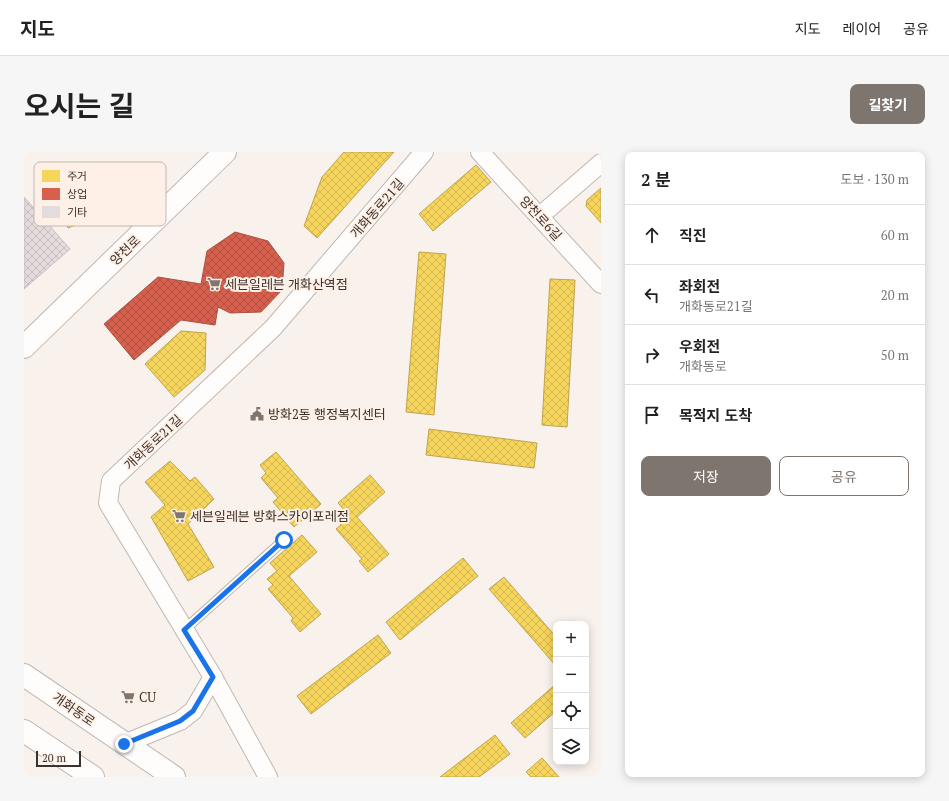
<!DOCTYPE html>
<html lang="ko">
<meta charset="utf-8">
<style>
:root{--surface:#fff;--page:#f6f6f6;--text:#222;--muted:#767676;--line:#e0e0e0;--accent:#7e756f}
body{margin:0;font-family:"PT Serif","Noto Sans KR",serif;background:var(--page);color:var(--text)}
.controls{position:absolute;right:12px;bottom:12px;display:grid;overflow:hidden;border-radius:8px;box-shadow:0 2px 10px #0003}
.controls button{width:36px;height:36px;display:grid;place-items:center;padding:0;border:0;border-bottom:1px solid var(--line);background:var(--surface);color:var(--text);font:20px sans-serif}
.scale{position:absolute;left:12px;bottom:10px;width:45px;box-sizing:border-box;padding-left:4px;border:2px solid #3b322c;border-top:0;font-size:11px;line-height:14px;white-space:nowrap;color:#3b322c;-webkit-text-stroke:3px #fef0e7;paint-order:stroke}
.stop{position:absolute;width:12px;height:12px;margin:-9px;border:3px solid #1a73e8;border-radius:50%;background:#fff}
.stop.end{background:#1a73e8;border-color:#fff;box-shadow:0 1px 4px #0008}
.list{margin:0;padding:0;list-style:none}
h2{display:flex;justify-content:space-between;align-items:center;height:52px;margin:0;padding:0 16px;font-size:17px}
h2 small{font-size:13px;font-weight:400;color:var(--muted)}
.list li{display:grid;grid-template-columns:26px 1fr auto;gap:12px;align-items:center;box-sizing:border-box;height:60px;padding:0 16px;border-top:1px solid var(--line)}
.list b{display:block;font-size:15px;white-space:nowrap}
.list p{margin:0;font-size:13px;white-space:nowrap;color:var(--muted)}
.list em{font-size:13px;font-style:normal;color:var(--muted)}
.actions{display:flex;gap:8px;padding:12px 16px}
.actions a{flex:1;padding:9px 0;border:1px solid var(--accent);border-radius:8px;text-align:center;font-size:14px;color:var(--accent)}
.actions .main{background:var(--accent);color:#fff}
.icon{flex:none;width:22px;height:22px;fill:none;stroke:currentColor;stroke-width:2;stroke-linecap:round;stroke-linejoin:round}
.map{position:relative;flex:none;width:577px;height:625px;overflow:hidden;border-radius:8px}
header{display:flex;align-items:center;gap:24px;box-sizing:border-box;height:56px;padding:0 20px;background:var(--surface);border-bottom:1px solid var(--line)}
header strong{font-size:19px}
nav{display:flex;gap:22px;margin-inline-start:auto;font-size:14px}
.intro{display:flex;align-items:center;justify-content:space-between;box-sizing:border-box;height:96px;padding:0 24px}
h1{margin:0;font-size:28px}
.button{padding:10px 18px;border-radius:8px;background:var(--accent);color:#fff;font-size:14px;font-weight:700}
main{display:flex;gap:24px;padding:0 24px}
aside{flex:1;background:var(--surface);border-radius:8px;box-shadow:0 2px 10px #0003}
.map>svg:first-child{display:block}
.homes{fill:url(#homes-cross-hatch);stroke:#bea44e}
.shops{fill:url(#shops-cross-hatch);stroke:#a85243}
.building{fill:url(#building-cross-hatch);stroke:#c6bebf}
.lines{fill:none;stroke-linecap:round;stroke-linejoin:round}
.service-casing{stroke:#bfb7b2;stroke-width:11}
.minor-casing{stroke:#bfb7b2;stroke-width:20}
.secondary-casing{stroke:#bfb7b2;stroke-width:24}
.primary-casing{stroke:#bfb7b2;stroke-width:24}
.service{stroke:#fefdfc;stroke-width:9}
.minor{stroke:#fefdfc;stroke-width:18}
.secondary{stroke:#fefdfc;stroke-width:22}
.primary{stroke:#fefdfc;stroke-width:22}
.route{stroke:#1a73e8;stroke-width:5}
.labels{text-anchor:middle;dominant-baseline:central;stroke-width:4;stroke-linejoin:round;paint-order:stroke}
.street-label{font-size:13px;fill:#3b322c;stroke:#fef0e7}
.poi-label{font-size:13px;fill:#3b322c;stroke:#fef0e7;text-anchor:start}
.key{fill:#fef0e7;stroke:#c4b7af;stroke-width:1}
.key-label{font-size:11px;fill:#3b322c}
</style>
<header>
<strong>지도</strong>
<nav><a>지도</a><a>레이어</a><a>공유</a></nav>
</header>
<div class="intro"><h1>오시는 길</h1><a class="button">길찾기</a></div>
<main>
<div class="map">
<svg width="577" height="625" viewBox="0 0 577 625">
<defs>
<pattern id="homes-cross-hatch" width="8" height="8" patternUnits="userSpaceOnUse"><rect width="8" height="8" fill="#f6d55c"/><path d="M0 0l8 8M0 8l8-8" fill="none" stroke="#d4b750"/></pattern>
<pattern id="shops-cross-hatch" width="8" height="8" patternUnits="userSpaceOnUse"><rect width="8" height="8" fill="#d6604d"/><path d="M0 0l8 8M0 8l8-8" fill="none" stroke="#af5040"/></pattern>
<pattern id="building-cross-hatch" width="8" height="8" patternUnits="userSpaceOnUse"><rect width="8" height="8" fill="#e3dbdc"/><path d="M0 0l8 8M0 8l8-8" fill="none" stroke="#c4bcbd"/></pattern>
</defs>
<rect width="100%" height="100%" fill="#f9f1ec"/>
<g class="homes">
<path d="M 320,0 L 370,0 L 293,86 L 280,74 L 298,25 Z"/>
<path d="M 452,13 L 467,30 L 409,79 L 395,62 Z"/>
<path d="M 577,36 L 577,71 L 562,54 L 563,48 Z"/>
<path d="M 59,39 L 78,56 L 61,69 L 44,76 L 35,50 L 52,47 Z"/>
<path d="M 395,100 L 422,102 L 410,263 L 382,260 Z"/>
<path d="M 526,127 L 551,128 L 543,275 L 518,273 Z"/>
<path d="M 157,179 L 182,181 L 181,218 L 150,245 L 121,212 Z"/>
<path d="M 405,277 L 513,291 L 510,316 L 402,303 Z"/>
<path d="M 252,300 L 297,352 L 270,375 L 249,350 L 254,346 L 237,326 L 242,321 L 236,313 Z"/>
<path d="M 146,309 L 166,329 L 171,325 L 190,347 L 164,372 L 190,415 L 164,429 L 127,365 L 141,353 L 121,330 Z"/>
<path d="M 346,323 L 361,340 L 333,365 L 365,402 L 344,420 L 335,409 L 338,407 L 312,377 L 317,373 L 312,367 L 321,359 L 314,351 Z"/>
<path d="M 278,383 L 293,400 L 265,424 L 297,462 L 276,480 L 267,469 L 269,466 L 244,437 L 249,433 L 243,427 L 253,419 L 246,411 Z"/>
<path d="M 439,406 L 454,424 L 376,488 L 362,470 Z"/>
<path d="M 480,425 L 532,485 L 532,514 L 465,437 Z"/>
<path d="M 354,483 L 367,501 L 287,562 L 273,544 Z"/>
<path d="M 532,532 L 532,559 L 501,586 L 487,571 Z"/>
<path d="M 471,583 L 486,602 L 455,625 L 416,625 Z"/>
<path d="M 518,606 L 535,625 L 507,625 L 502,620 Z"/>
</g>
<path class="shops" d="M 211,80 L 244,89 L 260,111 L 258,138 L 237,160 L 206,161 L 194,155 L 191,173 L 157,168 L 110,208 L 80,172 L 134,125 L 177,132 L 183,99 Z"/>
<path class="building" d="M 0,45 L 46,97 L 0,137 Z"/>
<g class="lines">
<g class="service-casing">
<path id="service" d="M 160,478 L 260,388"/>
</g>
<g class="minor-casing">
<g id="minor">
<path d="M 456,0 L 577,132"/>
<path d="M 516,64 L 577,11"/>
<path d="M 100,592 L 156,569 L 169,559 L 189,525"/>
<path d="M 244,625 L 189,525 L 84,351 L 87,329 L 249,176 L 400,0"/>
</g>
</g>
<g class="secondary-casing">
<path id="secondary" d="M 0,195 L 201,0"/>
</g>
<g class="primary-casing">
<g id="primary">
<path d="M 0,523 L 150,625"/>
<path d="M 0,579 L 69,625"/>
</g>
</g>
<use href="#service" class="service"/>
<use href="#minor" class="minor"/>
<use href="#secondary" class="secondary"/>
<use href="#primary" class="primary"/>
</g>
<g class="lines">
<path class="route" d="M 100,592 L 156,569 L 169,559 L 189,525 L 160,478 L 260,388"/>
</g>
<defs>
<g id="supermarket-bare" transform="scale(1.08)"><path d="M-6-5.5h2.5l.6 2H6L4.5 2H-2.5L-4.4-4H-6ZM-1.5 3.2a1.3 1.3 0 1 0 .1 0ZM3 3.2a1.3 1.3 0 1 0 .1 0Z" fill="#7e756f" stroke="#fef0e7" stroke-width="2.5" paint-order="stroke"/></g>
<g id="civic-bare" transform="scale(1.08)"><path d="M-.6-6.5H3V-4.5H.6V-3L4-1V1h2V6H-6V1h2V-1L-.6-3ZM-1.2 2.5V6h2.4V2.5Z" fill="#7e756f" stroke="#fef0e7" stroke-width="2.5" paint-order="stroke"/></g>
</defs>
<g fill-rule="evenodd">
<use href="#supermarket-bare" x="190" y="132"/>
<use href="#civic-bare" x="233" y="262"/>
<use href="#supermarket-bare" x="155" y="364"/>
<use href="#supermarket-bare" x="104" y="545"/>
</g>
<g class="labels">
<g class="street-label">
<text transform="translate(353 56) rotate(-49)">개화동로21길</text>
<text transform="translate(517 66) rotate(47)">양천로6길</text>
<text transform="translate(101 98) rotate(-44)">양천로</text>
<text transform="translate(129 290) rotate(-43)">개화동로21길</text>
<text transform="translate(50 557) rotate(35)">개화동로</text>
</g>
<g class="poi-label">
<text x="201" y="132">세븐일레븐 개화산역점</text>
<text x="244" y="262">방화2동 행정복지센터</text>
<text x="166" y="364">세븐일레븐 방화스카이포레점</text>
<text x="115" y="545">CU</text>
</g>
</g>
<rect x="10" y="10" width="132" height="64" rx="6" class="key"/>
<rect x="18" y="18" width="18" height="12" fill="#f6d55c"/>
<rect x="18" y="36" width="18" height="12" fill="#d6604d"/>
<rect x="18" y="54" width="18" height="12" fill="#e3dbdc"/>
<g class="key-label">
<text x="43" y="28">주거</text>
<text x="43" y="46">상업</text>
<text x="43" y="64">기타</text>
</g>
</svg>
<div class="controls">
<button>+</button>
<button>−</button>
<button><svg class="icon" aria-label="locate" viewBox="0 0 24 24"><circle cx="12" cy="12" r="6"/><path d="M12 2v4M12 18v4M2 12h4M18 12h4"/></svg></button>
<button><svg class="icon" aria-label="layers" viewBox="0 0 24 24"><path d="M12 4l9 5-9 5-9-5zM3 14l9 5 9-5"/></svg></button>
</div>
<div class="scale">20 m</div>
<div class="stop" style="left:260px;top:388px"></div>
<div class="stop end" style="left:100px;top:592px"></div>
</div>
<aside>
<h2>2 분<small>도보 · 130 m</small></h2>
<ul class="list">
<li><svg class="icon" aria-label="ahead" viewBox="0 0 24 24"><path d="M12 20V5M6 11l6-6 6 6"/></svg><div><b>직진</b></div><em>60 m</em></li>
<li><svg class="icon" aria-label="left" viewBox="0 0 24 24"><path d="M17 20v-9H6M10 6l-5 5 5 5"/></svg><div><b>좌회전</b><p>개화동로21길</p></div><em>20 m</em></li>
<li><svg class="icon" aria-label="right" viewBox="0 0 24 24"><path d="M7 20v-9h11M14 6l5 5-5 5"/></svg><div><b>우회전</b><p>개화동로</p></div><em>50 m</em></li>
<li><svg class="icon" aria-label="arrive" viewBox="0 0 24 24"><path d="M6 21V4h12l-3 4 3 4H6"/></svg><div><b>목적지 도착</b></div></li>
</ul>
<div class="actions"><a class="main">저장</a><a>공유</a></div>
</aside>
</main>
